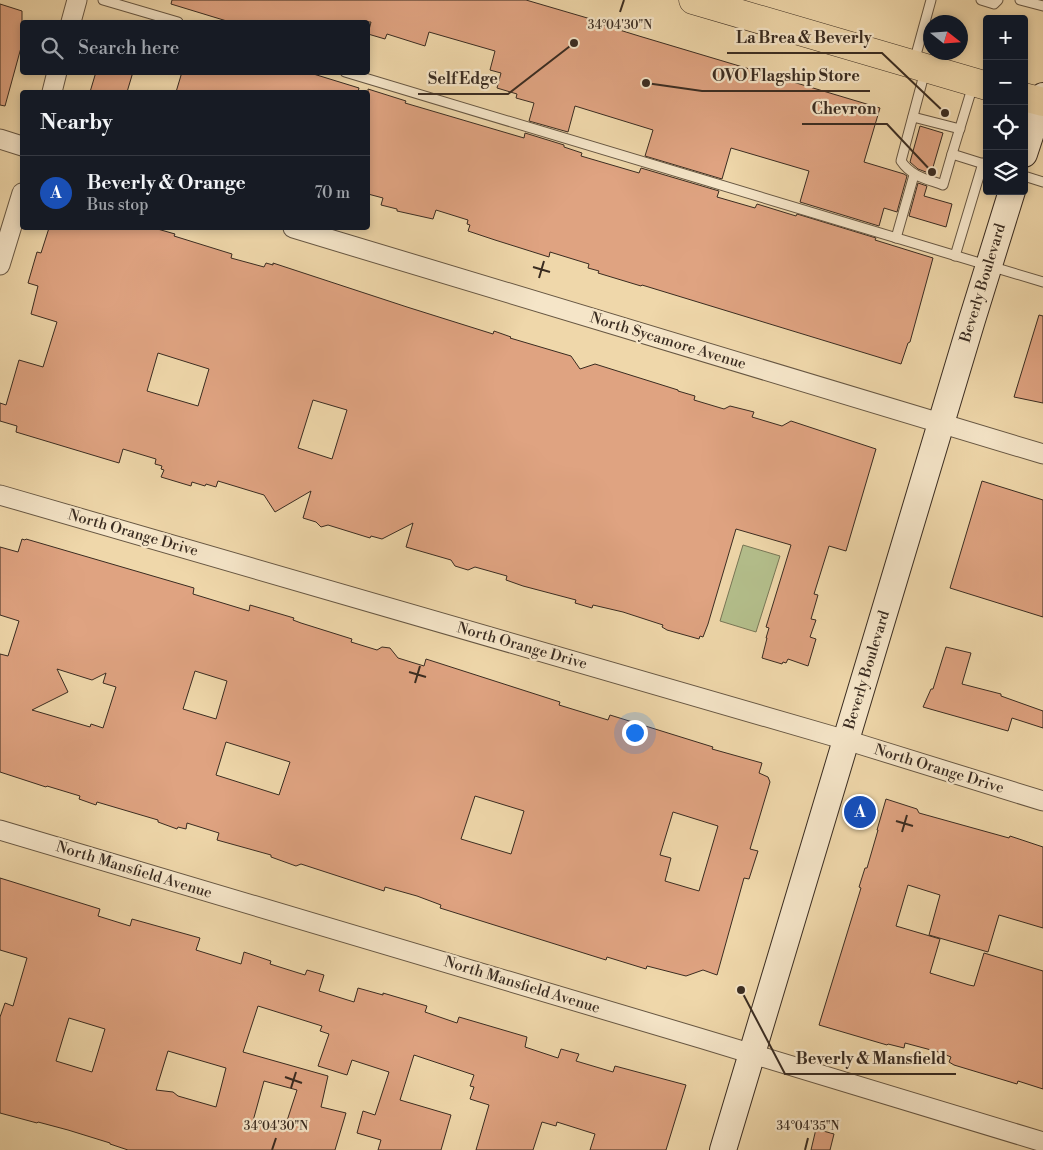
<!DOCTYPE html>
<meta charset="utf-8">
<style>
:root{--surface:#171b24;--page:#242831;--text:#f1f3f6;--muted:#9ea1a6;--line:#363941;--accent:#db2777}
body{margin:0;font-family:"Libre Bodoni",serif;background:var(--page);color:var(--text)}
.controls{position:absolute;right:15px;top:15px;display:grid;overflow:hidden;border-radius:5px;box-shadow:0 2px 8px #0003}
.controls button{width:45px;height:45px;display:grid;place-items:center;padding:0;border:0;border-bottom:1px solid var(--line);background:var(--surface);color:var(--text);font:25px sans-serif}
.compass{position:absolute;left:923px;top:15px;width:45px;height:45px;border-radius:50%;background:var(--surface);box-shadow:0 2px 8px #0003;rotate:107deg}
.you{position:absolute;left:634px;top:732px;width:18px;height:18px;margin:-12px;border:4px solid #fff;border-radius:50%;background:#1a73e8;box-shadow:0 0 0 8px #1a73e833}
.badge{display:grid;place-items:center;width:32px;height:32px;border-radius:50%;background:var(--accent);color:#fff;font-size:16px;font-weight:700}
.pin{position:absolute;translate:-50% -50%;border:2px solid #fff;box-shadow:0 1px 5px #0006}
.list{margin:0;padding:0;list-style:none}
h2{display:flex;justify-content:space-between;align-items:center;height:65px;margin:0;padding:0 20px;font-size:21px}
h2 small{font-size:16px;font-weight:400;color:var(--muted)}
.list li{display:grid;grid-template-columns:32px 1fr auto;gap:15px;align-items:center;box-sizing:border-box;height:75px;padding:0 20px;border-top:1px solid var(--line)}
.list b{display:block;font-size:19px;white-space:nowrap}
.list p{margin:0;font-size:16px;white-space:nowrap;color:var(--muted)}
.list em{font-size:16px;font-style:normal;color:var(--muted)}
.icon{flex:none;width:28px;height:28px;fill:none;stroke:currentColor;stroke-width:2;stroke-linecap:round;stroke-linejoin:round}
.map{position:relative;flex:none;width:1043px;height:1150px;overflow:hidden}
.search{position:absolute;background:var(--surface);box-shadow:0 2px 8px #0003;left:20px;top:20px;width:350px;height:55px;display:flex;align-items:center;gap:12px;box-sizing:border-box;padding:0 18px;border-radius:5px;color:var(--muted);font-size:19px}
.panel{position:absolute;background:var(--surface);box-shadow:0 2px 8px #0003;left:20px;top:90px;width:350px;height:140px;border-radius:5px}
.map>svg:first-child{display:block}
.green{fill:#b4bf8c;stroke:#777656}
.building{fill:#dfa381;stroke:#3a2c21;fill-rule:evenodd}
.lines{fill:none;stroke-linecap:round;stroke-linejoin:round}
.lane-casing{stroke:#675743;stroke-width:11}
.street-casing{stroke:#675743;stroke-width:21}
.secondary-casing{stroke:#3a2c21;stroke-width:28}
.primary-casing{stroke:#3a2c21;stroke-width:29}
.lane{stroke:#f5e5c8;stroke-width:9}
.street{stroke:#f5e5c8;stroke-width:19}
.secondary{stroke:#f5e5c8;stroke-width:26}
.primary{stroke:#efd7aa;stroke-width:28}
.ticks{fill:none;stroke:#3a2c21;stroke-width:2}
.labels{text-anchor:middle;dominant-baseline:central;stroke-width:4.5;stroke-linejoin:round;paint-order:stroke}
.street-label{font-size:15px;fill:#3a2c21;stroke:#f5e5c8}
.ticks-label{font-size:12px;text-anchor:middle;fill:#3a2c21;stroke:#f5e5c8;stroke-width:4.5;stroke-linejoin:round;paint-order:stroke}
.leader{fill:none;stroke:#3a2c21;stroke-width:2}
.callout-dot{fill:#3a2c21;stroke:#f5e5c8;stroke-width:2}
.callout-label{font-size:16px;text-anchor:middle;font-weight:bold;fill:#3a2c21;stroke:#f5e5c8;stroke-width:4.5;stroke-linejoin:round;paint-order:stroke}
</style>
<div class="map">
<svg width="1043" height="1150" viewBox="0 0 1043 1150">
<rect width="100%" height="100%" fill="#efd7aa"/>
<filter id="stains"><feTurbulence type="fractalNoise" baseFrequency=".004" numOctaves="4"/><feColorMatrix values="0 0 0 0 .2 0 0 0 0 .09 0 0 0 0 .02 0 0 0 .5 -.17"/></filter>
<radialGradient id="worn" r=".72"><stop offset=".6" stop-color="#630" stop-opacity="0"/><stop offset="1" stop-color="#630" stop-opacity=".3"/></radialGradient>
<path class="green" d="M 743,545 L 780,556 L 756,632 L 720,621 Z"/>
<g class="building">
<path d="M 172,0 L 526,0 L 601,22 L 600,24 L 639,36 L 880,108 L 864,162 L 904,174 L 907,176 L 897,212 L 884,208 L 879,226 L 800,202 L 809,171 L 731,148 L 722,179 L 645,156 L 653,130 L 575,106 L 568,132 L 529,121 L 534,103 L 516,98 L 517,94 L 497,88 L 501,73 L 490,70 L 495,51 L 429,32 L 425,46 L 387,34 L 385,39 L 368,34 L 371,22 L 230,22 L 171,4 Z"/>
<path d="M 0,4 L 22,11 L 22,44 L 5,106 L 0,105 Z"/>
<path d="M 96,72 L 133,72 L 127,92 L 90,92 Z"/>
<path d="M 182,72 L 307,72 L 359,88 L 358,92 L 176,92 Z"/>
<path d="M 368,89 L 406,101 L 405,103 L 524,138 L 525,133 L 564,145 L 564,147 L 582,153 L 581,156 L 639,173 L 641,168 L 719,191 L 717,197 L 755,208 L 757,204 L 796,216 L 797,214 L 876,238 L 875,240 L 933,258 L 910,342 L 908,343 L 901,364 L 642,285 L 641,286 L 598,273 L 599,271 L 588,268 L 589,264 L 550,252 L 549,257 L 495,240 L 468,231 L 470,225 L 467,224 L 468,220 L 436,210 L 433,219 L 397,211 L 397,209 L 381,205 L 383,198 L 368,194 Z"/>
<path d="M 920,126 L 943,133 L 931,174 L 918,169 L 910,162 Z"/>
<path d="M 918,183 L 927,186 L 924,196 L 952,204 L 946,227 L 909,216 Z"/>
<path d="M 49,228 L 154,228 L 175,234 L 174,236 L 232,254 L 231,258 L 264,267 L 266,263 L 273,265 L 273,263 L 407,307 L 493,334 L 494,331 L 511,337 L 510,338 L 571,356 L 580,369 L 595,364 L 678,390 L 678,391 L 695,396 L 694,400 L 724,409 L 730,406 L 754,412 L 752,417 L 782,426 L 791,421 L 876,449 L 846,551 L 829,546 L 814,594 L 818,595 L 811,619 L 816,620 L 810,637 L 816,639 L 808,666 L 788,659 L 786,663 L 783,662 L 782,664 L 762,658 L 767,638 L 766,638 L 769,628 L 766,627 L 791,545 L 736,529 L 708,624 L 703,637 L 700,636 L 699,639 L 667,630 L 662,627 L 663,625 L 623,612 L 593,605 L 592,608 L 575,603 L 576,600 L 523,586 L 506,580 L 507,576 L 475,567 L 468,570 L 455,566 L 451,560 L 406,547 L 413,523 L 382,539 L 371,536 L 370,538 L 328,525 L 321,527 L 316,522 L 303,518 L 311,491 L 275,512 L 264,495 L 218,481 L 216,487 L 206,484 L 205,486 L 192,482 L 191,486 L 161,477 L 164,470 L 161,469 L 162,466 L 155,464 L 156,459 L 123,449 L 119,463 L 16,432 L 17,426 L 0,421 L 0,403 L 6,405 L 19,360 L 43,367 L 57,322 L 31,314 L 38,286 L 28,283 L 37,252 L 41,253 ZM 158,353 L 209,369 L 198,406 L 147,391 ZM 313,400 L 347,410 L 332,459 L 298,448 Z"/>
<path d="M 1039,315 L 1043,316 L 1043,403 L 1014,397 Z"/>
<path d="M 982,481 L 1043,500 L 1043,617 L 950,588 Z"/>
<path d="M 22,539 L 25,540 L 26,539 L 194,588 L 193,594 L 249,611 L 250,605 L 294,618 L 293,620 L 301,623 L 352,639 L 351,642 L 377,650 L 382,647 L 390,648 L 398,658 L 424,666 L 426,659 L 560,702 L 559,705 L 608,720 L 610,715 L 713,747 L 712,749 L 762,763 L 759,773 L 768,777 L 770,782 L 750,849 L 758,851 L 749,879 L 744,878 L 717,975 L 703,970 L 686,976 L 647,966 L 646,969 L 607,957 L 606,960 L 440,908 L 441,905 L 417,896 L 385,887 L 384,891 L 301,864 L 296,866 L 271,857 L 271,855 L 217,840 L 219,833 L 187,823 L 186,829 L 178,827 L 177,829 L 158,822 L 158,820 L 97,802 L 96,805 L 79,799 L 80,796 L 47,786 L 46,787 L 0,772 L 0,654 L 8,656 L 19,621 L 0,615 L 0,547 L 18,552 ZM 57,669 L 92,680 L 106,673 L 103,683 L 116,687 L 103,728 L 91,724 L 90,727 L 32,710 L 68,692 ZM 195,671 L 227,681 L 216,719 L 183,709 ZM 226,742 L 290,762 L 279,795 L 216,775 ZM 475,796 L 524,811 L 511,854 L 461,839 ZM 673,812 L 718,826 L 699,891 L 665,881 L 671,858 L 660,855 Z"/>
<path d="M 946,647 L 971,653 L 962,684 L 1001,694 L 1001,696 L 1043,711 L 1043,728 L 1012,718 L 1008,731 L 923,707 L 931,689 L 933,689 Z"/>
<path d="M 886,799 L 917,809 L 919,813 L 1009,838 L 1010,836 L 1043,847 L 1043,928 L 999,915 L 988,952 L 929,935 L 940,895 L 908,885 L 896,926 L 940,939 L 930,973 L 969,985 L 974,986 L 984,953 L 1043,971 L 1043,1089 L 1018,1081 L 1017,1084 L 954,1065 L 949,1062 L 951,1057 L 946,1055 L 946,1054 L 905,1043 L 904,1048 L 888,1044 L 887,1045 L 819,1025 L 861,888 L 859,887 L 865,868 L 867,868 L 878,830 L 877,830 Z"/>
<path d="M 0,878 L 100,909 L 98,916 L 130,926 L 132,919 L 200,938 L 196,950 L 241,964 L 244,952 L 271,961 L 270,964 L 305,975 L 307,970 L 324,975 L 319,991 L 354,1002 L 358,988 L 383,995 L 383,993 L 427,1006 L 425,1012 L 457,1023 L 459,1017 L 527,1037 L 525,1047 L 558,1058 L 561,1049 L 579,1054 L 576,1061 L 613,1072 L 615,1066 L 686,1085 L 666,1150 L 590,1150 L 595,1134 L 557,1122 L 556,1126 L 542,1122 L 533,1150 L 476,1150 L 489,1105 L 470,1099 L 474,1087 L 470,1086 L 474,1075 L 414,1055 L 400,1100 L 451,1115 L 441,1150 L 378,1150 L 381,1140 L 357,1133 L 363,1111 L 375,1115 L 389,1072 L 352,1060 L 347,1075 L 318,1066 L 329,1034 L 320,1031 L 322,1026 L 258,1006 L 243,1052 L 328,1076 L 321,1107 L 346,1113 L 335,1150 L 128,1150 L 110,1144 L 110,1143 L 68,1130 L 38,1122 L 37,1123 L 0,1113 L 0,1017 L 5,1003 L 13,1006 L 27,958 L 0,950 ZM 69,1018 L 105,1029 L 92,1072 L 56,1061 ZM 168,1051 L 226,1068 L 216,1107 L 178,1096 L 173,1092 L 156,1090 ZM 264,1081 L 297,1090 L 284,1130 L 253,1121 Z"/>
<path d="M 816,1129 L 834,1134 L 830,1150 L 811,1150 Z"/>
</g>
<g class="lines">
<g class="lane-casing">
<g id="lane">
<path d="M 103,0 L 178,22"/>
<path d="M 981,0 L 994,4 L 998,0"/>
<path d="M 1020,0 L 1043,6"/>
<path d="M 914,62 L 931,0"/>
<path d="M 925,71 L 901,161 C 912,177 927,179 943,185 L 952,154 L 987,165"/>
<path d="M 345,72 L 1043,282"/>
<path d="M 913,117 L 960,129"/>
<path d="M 952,154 L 973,85"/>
<path d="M 1024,176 L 1043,182"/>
<path d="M 896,238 L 914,175"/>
<path d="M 955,256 L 983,163"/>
</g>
</g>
<g class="street-casing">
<g id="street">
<path d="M 71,22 L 77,0"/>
<path d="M 52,92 L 57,72"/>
<path d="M 0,139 L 22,146"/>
<path d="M 293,228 L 1043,454"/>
<path d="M 0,265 L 22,193"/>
<path d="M 0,495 L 846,740 L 1043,801"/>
<path d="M 0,830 L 703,1039 L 1043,1142"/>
</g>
</g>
<g class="secondary-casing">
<g id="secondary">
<path d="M 1024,154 L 1043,96"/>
<path d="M 723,1150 L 972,320 L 1012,191"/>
</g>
</g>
<g class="primary-casing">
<g id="primary">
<path d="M 693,0 L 987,86"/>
<path d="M 1024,97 L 1043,102"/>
</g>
</g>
<use href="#lane" class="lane"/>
<use href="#street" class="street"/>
<use href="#secondary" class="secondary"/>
<use href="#primary" class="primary"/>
</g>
<path class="ticks" d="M 620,12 L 624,0M 533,267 L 550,272M 539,278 L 544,261M 409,672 L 426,677M 415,683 L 420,666M 896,821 L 913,826M 902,832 L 907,815M 285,1077 L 302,1083M 291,1088 L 296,1072M 272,1150 L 276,1138M 805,1150 L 808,1138"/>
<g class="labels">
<g class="street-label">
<text transform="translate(983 283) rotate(-73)">Beverly Boulevard</text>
<text transform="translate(668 341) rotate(17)">North Sycamore Avenue</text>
<text transform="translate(133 533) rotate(16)">North Orange Drive</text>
<text transform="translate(522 646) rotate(16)">North Orange Drive</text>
<text transform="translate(867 670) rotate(-73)">Beverly Boulevard</text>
<text transform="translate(939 769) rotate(17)">North Orange Drive</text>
<text transform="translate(134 870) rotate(17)">North Mansfield Avenue</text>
<text transform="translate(522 985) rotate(17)">North Mansfield Avenue</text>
</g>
</g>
<g class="ticks-label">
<text x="620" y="29">34°04'30"N</text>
<text x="276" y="1130">34°04'30"N</text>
<text x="808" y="1130">34°04'35"N</text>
</g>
<path class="leader" d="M945 113L882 53H727M646 83L702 91H870M574 43L508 94H418M932 172L887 124H802M741 990L785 1074H956"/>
<g class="callout-dot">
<circle cx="945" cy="113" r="5"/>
<circle cx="646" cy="83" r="5"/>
<circle cx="574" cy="43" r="5"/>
<circle cx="932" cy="172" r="5"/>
<circle cx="741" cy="990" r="5"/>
</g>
<g class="callout-label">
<text x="804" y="43">La Brea &amp; Beverly</text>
<text x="786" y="81">OVO Flagship Store</text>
<text x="463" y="84">Self Edge</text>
<text x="844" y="114">Chevron</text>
<text x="871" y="1064">Beverly &amp; Mansfield</text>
</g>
<rect width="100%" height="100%" filter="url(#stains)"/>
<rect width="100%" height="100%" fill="url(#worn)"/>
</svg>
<div class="controls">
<button>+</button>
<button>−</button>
<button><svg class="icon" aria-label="locate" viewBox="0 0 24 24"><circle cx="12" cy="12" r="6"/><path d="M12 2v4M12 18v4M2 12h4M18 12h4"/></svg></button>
<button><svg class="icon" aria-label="layers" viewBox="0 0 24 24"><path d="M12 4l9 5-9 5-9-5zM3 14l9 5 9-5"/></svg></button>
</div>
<svg class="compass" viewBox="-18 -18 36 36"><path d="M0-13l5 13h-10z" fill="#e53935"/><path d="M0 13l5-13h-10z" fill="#9ea1a6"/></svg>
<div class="you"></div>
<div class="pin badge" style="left:860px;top:812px;background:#1a4fb4">A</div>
<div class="search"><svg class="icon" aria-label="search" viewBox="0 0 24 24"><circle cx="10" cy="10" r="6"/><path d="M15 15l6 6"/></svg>Search here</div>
<section class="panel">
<h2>Nearby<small></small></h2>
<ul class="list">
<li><span class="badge" style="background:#1a4fb4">A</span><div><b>Beverly &amp; Orange</b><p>Bus stop</p></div><em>70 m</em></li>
</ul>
</section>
</div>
